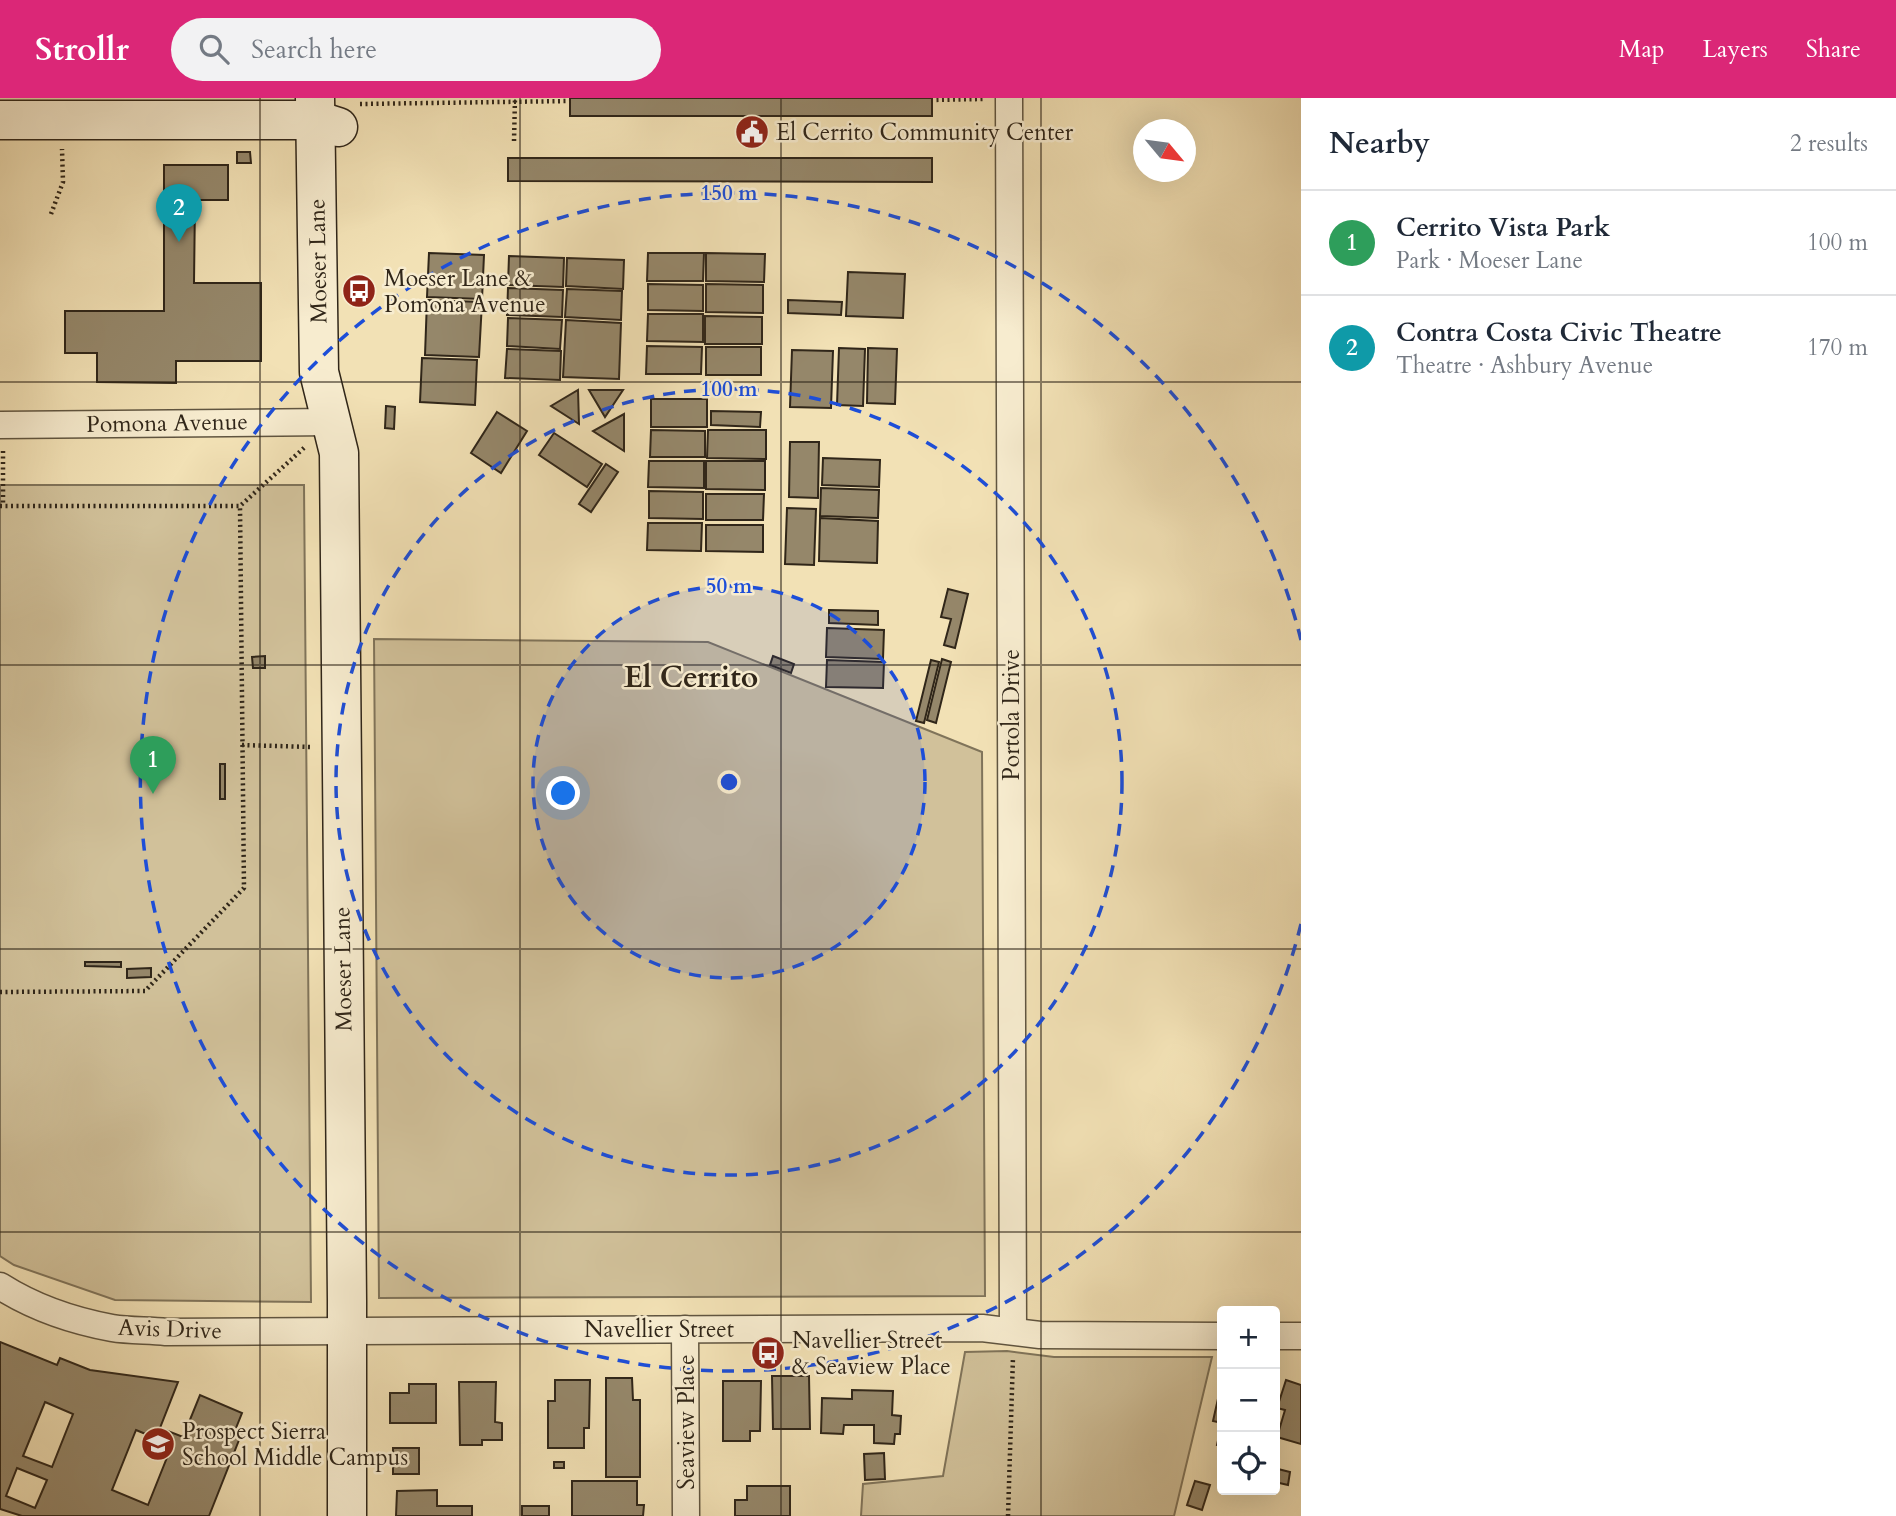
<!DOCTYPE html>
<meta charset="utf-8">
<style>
:root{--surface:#fff;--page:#f2f2f3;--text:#1f2937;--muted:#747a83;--line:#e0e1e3;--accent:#db2777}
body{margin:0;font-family:Cardo,serif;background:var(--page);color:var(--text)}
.controls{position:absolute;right:21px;bottom:21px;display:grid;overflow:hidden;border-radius:7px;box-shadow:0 7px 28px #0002}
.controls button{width:63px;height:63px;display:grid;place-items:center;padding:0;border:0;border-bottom:2px solid var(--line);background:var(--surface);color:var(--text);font:35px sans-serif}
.compass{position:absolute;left:1133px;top:21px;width:63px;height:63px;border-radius:50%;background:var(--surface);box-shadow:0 7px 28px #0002;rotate:119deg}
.you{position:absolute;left:564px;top:696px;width:24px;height:24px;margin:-18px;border:5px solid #fff;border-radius:50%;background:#1a73e8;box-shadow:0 0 0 10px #1a73e833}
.badge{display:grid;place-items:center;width:46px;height:46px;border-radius:50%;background:var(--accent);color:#fff;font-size:23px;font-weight:700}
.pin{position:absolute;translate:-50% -58px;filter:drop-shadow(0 2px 4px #0008)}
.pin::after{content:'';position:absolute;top:37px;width:24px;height:21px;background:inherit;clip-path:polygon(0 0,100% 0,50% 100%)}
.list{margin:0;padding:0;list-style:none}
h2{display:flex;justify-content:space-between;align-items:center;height:91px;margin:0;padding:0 28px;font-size:30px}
h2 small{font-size:23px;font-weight:400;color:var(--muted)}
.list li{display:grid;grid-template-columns:46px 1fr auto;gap:21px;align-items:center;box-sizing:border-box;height:105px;padding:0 28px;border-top:2px solid var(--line)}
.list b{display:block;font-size:26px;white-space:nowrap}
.list p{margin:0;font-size:23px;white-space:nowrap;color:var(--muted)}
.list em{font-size:23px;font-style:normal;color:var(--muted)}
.icon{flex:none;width:38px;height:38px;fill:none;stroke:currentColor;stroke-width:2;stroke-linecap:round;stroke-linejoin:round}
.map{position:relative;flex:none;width:1301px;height:1418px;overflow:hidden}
header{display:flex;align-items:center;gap:42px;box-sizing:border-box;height:98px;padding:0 35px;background:var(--accent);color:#fff}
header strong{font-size:33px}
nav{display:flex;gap:38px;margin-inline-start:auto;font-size:24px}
.search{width:490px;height:63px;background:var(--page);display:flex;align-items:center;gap:18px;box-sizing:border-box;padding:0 24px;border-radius:38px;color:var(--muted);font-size:26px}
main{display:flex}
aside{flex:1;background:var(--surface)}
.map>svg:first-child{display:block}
.green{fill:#d1c19a;stroke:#80745a;stroke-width:2}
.building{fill:#95876a;stroke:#302619;stroke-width:2;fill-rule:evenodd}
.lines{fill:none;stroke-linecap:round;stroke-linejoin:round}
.street-casing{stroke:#605540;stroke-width:29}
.secondary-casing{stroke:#302619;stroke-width:41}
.path{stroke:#302619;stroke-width:4.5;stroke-dasharray:2 3.5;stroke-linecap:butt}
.street{stroke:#f7eccf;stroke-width:26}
.secondary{stroke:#f7eccf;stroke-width:38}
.grid{fill:none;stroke:#302619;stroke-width:2;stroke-opacity:0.55}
.ring{fill:none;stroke:#1d4ed8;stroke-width:3.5;stroke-dasharray:12 9}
.labels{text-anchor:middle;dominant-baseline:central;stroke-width:5;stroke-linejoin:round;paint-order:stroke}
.poi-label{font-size:23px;fill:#302619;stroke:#f7eccf;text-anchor:start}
.street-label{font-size:23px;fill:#302619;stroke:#f7eccf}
.district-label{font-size:30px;font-weight:bold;fill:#302619;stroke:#f7eccf}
.centre{fill:#1d4ed8;stroke:#f7eccf;stroke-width:3.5}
.ring-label{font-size:21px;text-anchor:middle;font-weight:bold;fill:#1d4ed8;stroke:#f7eccf;stroke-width:5;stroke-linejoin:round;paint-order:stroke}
</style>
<header>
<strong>Strollr</strong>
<div class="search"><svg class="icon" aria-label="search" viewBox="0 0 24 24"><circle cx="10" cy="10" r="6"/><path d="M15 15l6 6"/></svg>Search here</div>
<nav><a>Map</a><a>Layers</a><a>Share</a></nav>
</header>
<main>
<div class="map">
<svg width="1301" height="1418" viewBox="0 0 1301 1418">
<rect width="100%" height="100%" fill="#f2e1b5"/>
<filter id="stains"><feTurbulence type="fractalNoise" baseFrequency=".00286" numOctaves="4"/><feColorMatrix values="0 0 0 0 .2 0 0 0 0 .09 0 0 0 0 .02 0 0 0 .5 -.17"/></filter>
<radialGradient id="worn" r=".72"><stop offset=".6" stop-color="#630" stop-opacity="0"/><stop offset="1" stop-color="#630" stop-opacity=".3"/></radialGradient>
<g class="green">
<path d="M 0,387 L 304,387 L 311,1204 L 115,1202 L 14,1167 L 0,1158 Z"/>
<path d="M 374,541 L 708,544 L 982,654 L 985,1198 L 379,1200 Z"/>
<path d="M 1007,1253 L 1054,1259 L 1212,1259 L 1174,1418 L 861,1418 L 863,1386 L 943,1378 L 965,1254 Z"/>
</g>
<g class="building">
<rect x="570" y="0" width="362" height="18"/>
<path d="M 237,54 L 250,54 L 251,65 L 237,65 Z"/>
<path d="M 508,60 L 932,60 L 932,84 L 508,83 Z"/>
<path d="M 164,67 L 228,67 L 228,102 L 195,102 L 194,185 L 261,185 L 261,263 L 176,263 L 176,285 L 97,284 L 97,255 L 65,255 L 65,213 L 164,213 Z"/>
<path d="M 429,155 L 484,157 L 482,201 L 427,199 Z"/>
<path d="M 648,155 L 704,155 L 703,183 L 647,183 Z"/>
<path d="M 706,155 L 765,156 L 764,184 L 706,183 Z"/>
<path d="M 509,158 L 564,160 L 563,189 L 508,187 Z"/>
<path d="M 567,160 L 624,162 L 623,191 L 566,188 Z"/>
<path d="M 848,174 L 905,176 L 903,220 L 846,218 Z"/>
<path d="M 648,186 L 703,187 L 703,213 L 648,212 Z"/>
<path d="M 706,186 L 763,187 L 763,215 L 706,214 Z"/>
<path d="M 508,190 L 563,192 L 562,219 L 507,217 Z"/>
<path d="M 567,191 L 622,193 L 621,222 L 565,219 Z"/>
<path d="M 427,202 L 482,204 L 479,259 L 425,257 Z"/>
<path d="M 788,202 L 842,204 L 841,217 L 788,215 Z"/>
<path d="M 648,216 L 703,216 L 703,244 L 647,243 Z"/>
<path d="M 705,218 L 762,219 L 762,246 L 705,246 Z"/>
<path d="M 508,220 L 562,222 L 560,251 L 507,248 Z"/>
<path d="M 566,222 L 621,225 L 619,281 L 563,279 Z"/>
<path d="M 647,248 L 702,249 L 701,276 L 646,276 Z"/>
<rect x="706" y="249" width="55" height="28"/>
<path d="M 839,250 L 865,251 L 863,308 L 837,307 Z"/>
<path d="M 868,250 L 897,251 L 895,306 L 867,305 Z"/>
<path d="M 507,251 L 561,253 L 560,282 L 505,280 Z"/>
<path d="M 792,252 L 833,253 L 831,310 L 790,309 Z"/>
<path d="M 422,260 L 477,262 L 475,307 L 420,304 Z"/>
<path d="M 578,292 L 579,326 L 551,308 Z"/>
<path d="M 589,292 L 623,292 L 605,319 Z"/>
<rect x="651" y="301" width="56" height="28"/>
<path d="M 386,308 L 395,309 L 394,331 L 385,330 Z"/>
<path d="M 711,313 L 761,314 L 760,329 L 711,327 Z"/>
<path d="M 497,314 L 527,333 L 501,375 L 471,355 Z"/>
<path d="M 624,316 L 624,353 L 593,333 Z"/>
<path d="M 651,332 L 705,333 L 705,359 L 650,359 Z"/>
<path d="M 708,332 L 766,332 L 766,361 L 707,360 Z"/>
<path d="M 554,335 L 602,366 L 587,389 L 539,357 Z"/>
<path d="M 790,344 L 819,344 L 818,400 L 789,399 Z"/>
<path d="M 823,360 L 880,362 L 879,389 L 822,387 Z"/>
<path d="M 649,363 L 704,363 L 704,390 L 648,389 Z"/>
<path d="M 706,363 L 765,363 L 765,392 L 706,391 Z"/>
<path d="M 606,366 L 618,374 L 591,414 L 579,406 Z"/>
<path d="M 821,390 L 879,392 L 878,420 L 820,418 Z"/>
<path d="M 649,393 L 703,394 L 703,421 L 649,420 Z"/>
<path d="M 706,396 L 764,396 L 763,422 L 706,422 Z"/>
<path d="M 787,410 L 816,411 L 814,467 L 785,466 Z"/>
<path d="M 820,420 L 878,423 L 877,465 L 819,463 Z"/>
<path d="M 648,425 L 702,425 L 701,453 L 647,452 Z"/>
<path d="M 706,427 L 763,427 L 763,454 L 706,453 Z"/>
<path d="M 948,491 L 968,496 L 955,550 L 944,547 L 951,521 L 941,519 Z"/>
<path d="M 829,512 L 878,513 L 878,527 L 829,525 Z"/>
<path d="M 827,530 L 884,532 L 883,561 L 826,559 Z"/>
<path d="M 265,558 L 265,570 L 253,570 L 252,559 Z"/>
<path d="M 773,558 L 794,566 L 791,575 L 770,567 Z"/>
<path d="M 942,561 L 951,564 L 936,625 L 927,622 Z"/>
<path d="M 827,562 L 884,564 L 883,590 L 826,589 Z"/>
<path d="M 931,562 L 939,564 L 924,625 L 916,623 Z"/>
<rect x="220" y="666" width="5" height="35"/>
<path d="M 85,864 L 121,864 L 121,869 L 85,868 Z"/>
<path d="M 151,870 L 151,879 L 127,880 L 127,871 Z"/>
<path d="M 0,1244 L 57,1267 L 60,1260 L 90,1272 L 178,1284 L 160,1330 L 183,1339 L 200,1297 L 242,1315 L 234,1335 L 241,1337 L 209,1418 L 22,1418 L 0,1411 ZM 45,1304 L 73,1316 L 52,1369 L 23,1358 ZM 136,1332 L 172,1347 L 148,1407 L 112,1392 ZM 17,1370 L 47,1382 L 35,1410 L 6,1398 Z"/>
<path d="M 772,1278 L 809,1278 L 810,1331 L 773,1331 Z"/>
<path d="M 606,1280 L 632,1280 L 633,1302 L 640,1302 L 640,1379 L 606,1379 Z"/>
<path d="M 555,1282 L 590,1282 L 589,1330 L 584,1330 L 584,1350 L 548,1350 L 548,1303 L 555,1303 Z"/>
<path d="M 1286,1282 L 1301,1287 L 1301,1346 L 1277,1339 L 1285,1312 L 1277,1310 Z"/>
<path d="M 723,1283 L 761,1283 L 760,1333 L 750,1333 L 750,1343 L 723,1343 Z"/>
<path d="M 1222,1283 L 1222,1348 L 1217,1347 L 1222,1325 L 1213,1323 Z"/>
<path d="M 459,1284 L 496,1284 L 495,1324 L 502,1325 L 502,1342 L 482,1342 L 482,1347 L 460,1347 Z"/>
<path d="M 409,1286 L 436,1286 L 436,1325 L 390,1325 L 390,1295 L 409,1295 Z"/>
<path d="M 852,1292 L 893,1293 L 892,1317 L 901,1318 L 900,1336 L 895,1336 L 894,1346 L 874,1345 L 874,1327 L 844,1327 L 843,1336 L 821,1335 L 822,1300 L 852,1301 Z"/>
<rect x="393" y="1350" width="26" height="26"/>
<path d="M 884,1355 L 885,1381 L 865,1382 L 864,1356 Z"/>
<rect x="554" y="1364" width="10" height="6"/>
<path d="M 1278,1371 L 1290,1374 L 1288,1387 L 1275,1384 Z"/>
<path d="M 572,1383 L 637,1383 L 637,1407 L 644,1407 L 643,1418 L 572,1418 Z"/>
<path d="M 1195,1383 L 1210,1387 L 1202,1412 L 1187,1407 Z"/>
<path d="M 747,1388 L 790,1388 L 790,1418 L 735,1418 L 735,1402 L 747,1402 Z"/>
<path d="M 437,1392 L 437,1408 L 472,1408 L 472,1418 L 396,1418 L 397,1393 Z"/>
<rect x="522" y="1408" width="27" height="10"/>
</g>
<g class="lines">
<g class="street-casing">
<g id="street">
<path d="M 1009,0 L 1013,1233"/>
<path d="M 0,327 L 333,324"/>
<path d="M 0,1188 C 33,1209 74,1223 112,1230 C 130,1233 149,1232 166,1234 L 982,1230 L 1040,1237 L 1222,1238"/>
<path d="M 685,1231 L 686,1418"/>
<path d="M 1275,1238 L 1301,1238"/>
</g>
</g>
<g class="secondary-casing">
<g id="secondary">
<path d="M 315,0 L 319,274 L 339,355 L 347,1203 L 347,1418"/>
<path d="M 0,22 L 316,22 L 338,29"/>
</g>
</g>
<g class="path">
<path d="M 931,2 L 983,1"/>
<path d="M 360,6 L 570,3"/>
<path d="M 514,43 L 515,0"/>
<path d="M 51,116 L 63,84 L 62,51"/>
<path d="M 3,353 L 3,408"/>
<path d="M 0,408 L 240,408 L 305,349"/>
<path d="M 242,647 L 311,649"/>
<path d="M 0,894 L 145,893 L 244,790 L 240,408"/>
<path d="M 1008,1418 L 1013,1259"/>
</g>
<use href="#street" class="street"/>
<use href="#secondary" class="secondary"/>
</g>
<path class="grid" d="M 260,0 L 260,1418M 520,0 L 520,1418M 781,0 L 781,1418M 1041,0 L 1041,1418M 0,284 L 1301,284M 0,567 L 1301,567M 0,851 L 1301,851M 0,1134 L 1301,1134"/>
<circle cx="729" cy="684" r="196" fill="#1d4ed8" fill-opacity=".12"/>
<g class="ring">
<circle cx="729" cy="684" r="196"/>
<circle cx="729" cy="684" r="393"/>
<path d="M1301 826A589 589 0 1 1 1301 542"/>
</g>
<defs>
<g id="civic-disc" transform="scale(1.75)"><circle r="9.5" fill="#8f2418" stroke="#f7eccf"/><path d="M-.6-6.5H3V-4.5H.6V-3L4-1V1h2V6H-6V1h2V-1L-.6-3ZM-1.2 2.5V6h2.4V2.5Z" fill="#fff"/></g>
<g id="bus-disc" transform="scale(1.75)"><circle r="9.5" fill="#8f2418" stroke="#f7eccf"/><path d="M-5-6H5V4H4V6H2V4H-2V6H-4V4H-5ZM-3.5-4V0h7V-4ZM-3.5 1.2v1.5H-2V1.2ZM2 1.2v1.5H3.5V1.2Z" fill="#fff"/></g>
<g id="school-disc" transform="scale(1.75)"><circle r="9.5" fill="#8f2418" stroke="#f7eccf"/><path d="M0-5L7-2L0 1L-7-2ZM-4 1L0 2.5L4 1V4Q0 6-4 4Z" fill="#fff"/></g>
</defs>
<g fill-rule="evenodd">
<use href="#civic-disc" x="752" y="34"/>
<use href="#bus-disc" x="359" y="193"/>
<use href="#bus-disc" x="768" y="1255"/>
<use href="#school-disc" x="158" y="1346"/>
</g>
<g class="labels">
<g class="poi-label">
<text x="776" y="34">El Cerrito Community Center</text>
<text x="384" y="180">Moeser Lane &amp;<tspan x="384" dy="26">Pomona Avenue</tspan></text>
<text x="792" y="1242">Navellier Street<tspan x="792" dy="26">&amp; Seaview Place</tspan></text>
<text x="182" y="1333">Prospect Sierra<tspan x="182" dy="26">School Middle Campus</tspan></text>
</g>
<g class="street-label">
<text transform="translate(318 163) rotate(-91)">Moeser Lane</text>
<text transform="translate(167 325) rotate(-1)">Pomona Avenue</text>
<text transform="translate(1011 617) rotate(-90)">Portola Drive</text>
<text transform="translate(343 871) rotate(-91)">Moeser Lane</text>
<text transform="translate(170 1231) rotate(2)">Avis Drive</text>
<text x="659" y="1231">Navellier Street</text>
<text transform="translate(686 1324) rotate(-90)">Seaview Place</text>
</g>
<g class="district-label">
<text x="691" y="579">El Cerrito</text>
</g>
</g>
<circle cx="729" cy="684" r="10" class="centre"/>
<g class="ring-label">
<text x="729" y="102">150 m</text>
<text x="729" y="298">100 m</text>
<text x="729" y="495">50 m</text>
</g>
<rect width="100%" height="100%" filter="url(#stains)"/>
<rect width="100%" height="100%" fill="url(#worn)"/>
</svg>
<div class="controls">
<button>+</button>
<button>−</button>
<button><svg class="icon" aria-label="locate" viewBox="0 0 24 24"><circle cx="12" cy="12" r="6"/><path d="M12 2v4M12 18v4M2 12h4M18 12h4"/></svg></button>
</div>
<svg class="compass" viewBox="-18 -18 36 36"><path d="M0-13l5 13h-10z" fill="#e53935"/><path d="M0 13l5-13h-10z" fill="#747a83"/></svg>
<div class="you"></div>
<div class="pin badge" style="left:153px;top:696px;background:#2e9e5b">1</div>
<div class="pin badge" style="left:179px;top:144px;background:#0f9aa8">2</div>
</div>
<aside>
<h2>Nearby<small>2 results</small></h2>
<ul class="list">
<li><span class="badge" style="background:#2e9e5b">1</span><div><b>Cerrito Vista Park</b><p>Park · Moeser Lane</p></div><em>100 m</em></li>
<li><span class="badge" style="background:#0f9aa8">2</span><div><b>Contra Costa Civic Theatre</b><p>Theatre · Ashbury Avenue</p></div><em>170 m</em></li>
</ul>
</aside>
</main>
